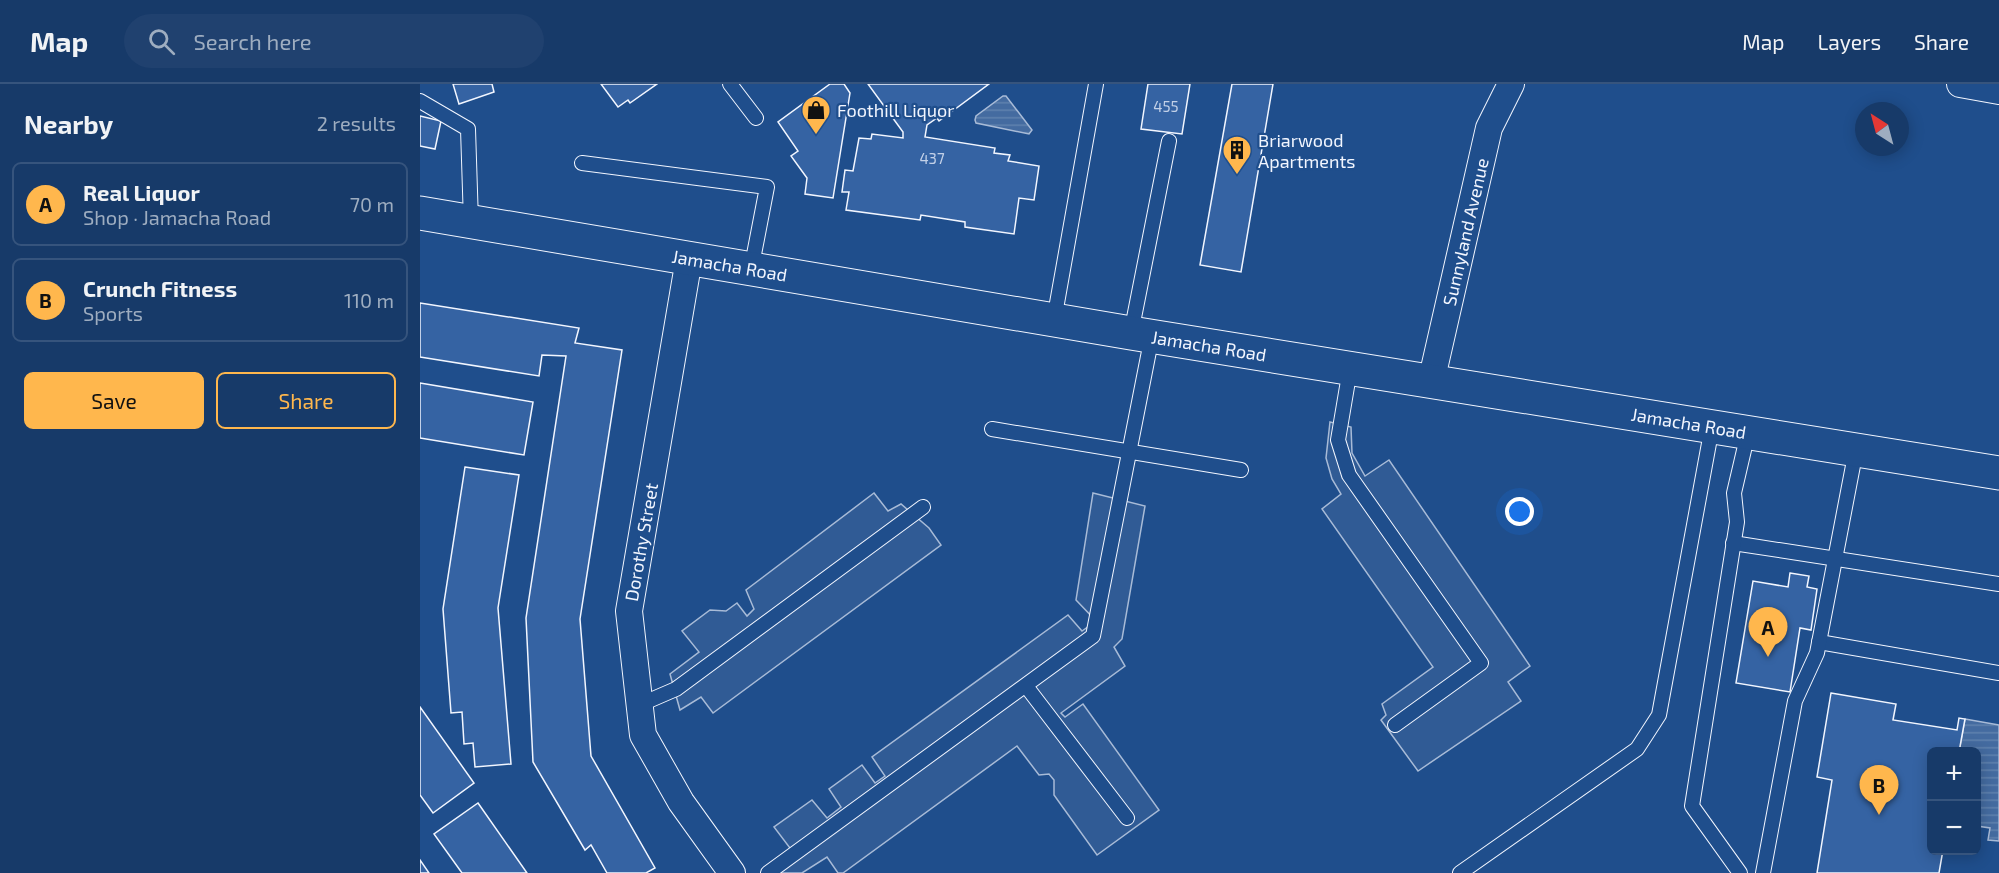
<!DOCTYPE html>
<meta charset="utf-8">
<style>
:root{--surface:#173a69;--page:#20416f;--text:#f1f3f6;--muted:#9eadc0;--line:#36547d;--accent:#ffb74d}
body{margin:0;font-family:"Exo 2",sans-serif;background:var(--page);color:var(--text)}
.controls{position:absolute;right:18px;bottom:18px;display:grid;overflow:hidden;border-radius:9px;box-shadow:0 3px 15px #0003}
.controls button{width:54px;height:54px;display:grid;place-items:center;padding:0;border:0;border-bottom:2px solid var(--line);background:var(--surface);color:var(--text);font:30px sans-serif}
.compass{position:absolute;left:1435px;top:18px;width:54px;height:54px;border-radius:50%;background:var(--surface);box-shadow:0 3px 15px #0003;rotate:324deg}
.you{position:absolute;left:1100px;top:428px;width:21px;height:21px;margin:-15px;border:4px solid #fff;border-radius:50%;background:#1a73e8;box-shadow:0 0 0 9px #1a73e833}
.badge{display:grid;place-items:center;width:39px;height:39px;border-radius:50%;background:var(--accent);color:#111;font-size:20px;font-weight:700}
.pin{position:absolute;translate:-50% -50px;filter:drop-shadow(0 2px 3px #0008)}
.pin::after{content:'';position:absolute;top:32px;width:21px;height:18px;background:inherit;clip-path:polygon(0 0,100% 0,50% 100%)}
.list{margin:0;padding:0;list-style:none}
h2{display:flex;justify-content:space-between;align-items:center;height:78px;margin:0;padding:0 24px;font-size:26px}
h2 small{font-size:20px;font-weight:400;color:var(--muted)}
.list li{display:grid;grid-template-columns:39px 1fr auto;gap:18px;align-items:center;box-sizing:border-box;height:84px;margin:0 12px 12px;padding:0 12px;border:2px solid var(--line);border-radius:9px}
.list b{display:block;font-size:22px;white-space:nowrap}
.list p{margin:0;font-size:20px;white-space:nowrap;color:var(--muted)}
.list em{font-size:20px;font-style:normal;color:var(--muted)}
.actions{display:flex;gap:12px;padding:18px 24px}
.actions a{flex:1;padding:14px 0;border:2px solid var(--accent);border-radius:9px;text-align:center;font-size:21px;color:var(--accent)}
.actions .main{background:var(--accent);color:#111}
.icon{flex:none;width:33px;height:33px;fill:none;stroke:currentColor;stroke-width:2;stroke-linecap:round;stroke-linejoin:round}
.map{position:relative;flex:none;width:1579px;height:789px;overflow:hidden}
header{display:flex;align-items:center;gap:36px;box-sizing:border-box;height:84px;padding:0 30px;background:var(--surface);border-bottom:2px solid var(--line)}
header strong{font-size:28px}
nav{display:flex;gap:33px;margin-inline-start:auto;font-size:21px}
.search{width:420px;height:54px;background:var(--page);display:flex;align-items:center;gap:15px;box-sizing:border-box;padding:0 21px;border-radius:33px;color:var(--muted);font-size:22px}
main{display:flex}
aside{flex:1;background:var(--surface)}
.map>svg:first-child{display:block}
.built{fill:#305b95;stroke:#a8bbd7;stroke-width:1.5}
.water{fill:url(#water-rules);stroke:#a8bbd7;stroke-width:1.5}
.building{fill:#3563a3;stroke:#f2f6ff;stroke-width:1.5}
.lines{fill:none;stroke-linecap:round;stroke-linejoin:round}
.service-casing{stroke:#f2f6ff;stroke-width:16}
.minor-casing{stroke:#f2f6ff;stroke-width:28}
.primary-casing{stroke:#f2f6ff;stroke-width:35}
.service{stroke:#1f4e8c;stroke-width:14}
.minor{stroke:#1f4e8c;stroke-width:26}
.primary{stroke:#1f4e8c;stroke-width:33}
.labels{text-anchor:middle;dominant-baseline:central;stroke-width:4.5;stroke-linejoin:round;paint-order:stroke}
.number-label{font-size:15px;fill:#c3d1e8}
.poi-label{font-size:18px;fill:#f2f6ff;stroke:#1f4e8c;text-anchor:start}
.street-label{font-size:18px;fill:#f2f6ff;stroke:#1f4e8c}
</style>
<header>
<strong>Map</strong>
<div class="search"><svg class="icon" aria-label="search" viewBox="0 0 24 24"><circle cx="10" cy="10" r="6"/><path d="M15 15l6 6"/></svg>Search here</div>
<nav><a>Map</a><a>Layers</a><a>Share</a></nav>
</header>
<main>
<aside>
<h2>Nearby<small>2 results</small></h2>
<ul class="list">
<li><span class="badge">A</span><div><b>Real Liquor</b><p>Shop · Jamacha Road</p></div><em>70 m</em></li>
<li><span class="badge">B</span><div><b>Crunch Fitness</b><p>Sports</p></div><em>110 m</em></li>
</ul>
<div class="actions"><a class="main">Save</a><a>Share</a></div>
</aside>
<div class="map">
<svg width="1579" height="789" viewBox="0 0 1579 789">
<defs>
<pattern id="water-rules" width="6" height="5" patternUnits="userSpaceOnUse" patternTransform="scale(1.5)"><rect width="6" height="5" fill="#446ba0"/><path d="M0 2.5h6" fill="none" stroke="#5f81ae"/></pattern>
</defs>
<rect width="100%" height="100%" fill="#1f4e8c"/>
<g class="built">
<path d="M 910,338 L 931,343 L 932,369 L 945,392 L 969,376 L 1110,582 L 1088,598 L 1101,617 L 998,687 L 961,636 L 966,631 L 962,620 L 1013,583 L 902,425 L 921,410 L 912,395 L 906,374 Z"/>
<path d="M 454,409 L 468,427 L 481,420 L 509,444 L 521,461 L 293,629 L 281,613 L 260,626 L 250,590 L 279,568 L 262,547 L 290,526 L 306,527 L 317,519 L 327,532 L 334,525 L 326,506 Z"/>
<path d="M 673,409 L 725,422 L 702,555 L 694,563 L 705,582 L 641,629 L 645,633 L 663,620 L 739,726 L 677,771 L 634,711 L 634,696 L 629,690 L 619,691 L 597,662 L 423,789 L 418,789 L 407,773 L 382,789 L 355,789 L 370,764 L 354,743 L 392,716 L 407,734 L 421,723 L 409,705 L 442,681 L 455,699 L 465,692 L 452,673 L 648,531 L 662,547 L 676,537 L 656,516 Z"/>
</g>
<g class="water">
<path d="M 583,12 L 586,12 L 612,46 L 609,50 L 556,39 L 555,36 L 556,32 Z"/>
<path d="M 1545,635 L 1579,641 L 1579,757 L 1568,756 L 1570,744 L 1557,742 L 1556,668 L 1539,668 Z"/>
</g>
<g class="building">
<path d="M 33,0 L 72,0 L 74,8 L 39,20 Z"/>
<path d="M 181,0 L 237,0 L 210,19 L 208,16 L 198,23 Z"/>
<path d="M 410,0 L 424,0 L 430,9 L 413,114 L 385,110 L 387,94 L 371,72 L 378,67 L 358,38 Z"/>
<path d="M 448,0 L 569,0 L 519,37 L 517,34 L 507,41 L 505,53 L 575,64 L 574,69 L 590,71 L 588,77 L 619,82 L 614,116 L 599,114 L 594,150 L 545,143 L 545,138 L 501,131 L 500,136 L 426,126 L 429,108 L 422,108 L 425,86 L 433,87 L 439,54 L 451,55 L 452,50 L 483,54 L 483,48 Z"/>
<path d="M 728,0 L 770,0 L 762,50 L 721,45 Z"/>
<path d="M 812,0 L 853,0 L 821,188 L 780,181 Z"/>
<path d="M 0,32 L 21,37 L 15,65 L 0,62 Z"/>
<path d="M 0,219 L 159,244 L 155,259 L 202,266 L 160,535 L 171,672 L 235,784 L 226,789 L 187,789 L 171,761 L 165,766 L 113,678 L 106,534 L 146,272 L 122,271 L 119,292 L 0,273 Z"/>
<path d="M 0,299 L 113,318 L 104,371 L 0,354 Z"/>
<path d="M 45,383 L 99,391 L 78,524 L 91,680 L 55,683 L 53,659 L 44,660 L 42,628 L 31,629 L 23,525 Z"/>
<path d="M 1370,489 L 1389,492 L 1387,503 L 1397,505 L 1391,546 L 1380,544 L 1370,608 L 1316,599 L 1333,497 L 1368,503 Z"/>
<path d="M 1411,609 L 1476,620 L 1473,636 L 1537,646 L 1539,634 L 1545,635 L 1539,668 L 1512,668 L 1512,766 L 1523,766 L 1519,789 L 1397,789 L 1412,696 L 1397,693 Z"/>
<path d="M 0,623 L 54,699 L 13,729 L 0,711 Z"/>
<path d="M 58,719 L 107,789 L 42,789 L 14,750 Z"/>
<path d="M 0,776 L 9,789 L 0,789 Z"/>
</g>
<g class="lines">
<g class="service-casing">
<g id="service">
<path d="M 310,0 L 336,34"/>
<path d="M 0,17 L 48,45 L 51,138"/>
<path d="M 162,79 L 347,103 L 331,186"/>
<path d="M 634,236 L 676,0"/>
<path d="M 711,249 L 749,57"/>
<path d="M 930,285 L 918,356 L 929,391 L 1061,579 L 975,641"/>
<path d="M 572,345 L 821,386"/>
<path d="M 1313,459 L 1579,500"/>
<path d="M 1399,558 L 1579,589"/>
<path d="M 606,602 L 707,734"/>
<path d="M 219,621 L 256,605 L 503,423"/>
<path d="M 348,789 L 673,552 L 732,252"/>
<path d="M 1040,789 L 1217,665 L 1239,631 L 1292,343"/>
<path d="M 1320,789 L 1272,722 L 1317,438 L 1314,409 L 1328,349"/>
<path d="M 1343,789 L 1375,617 L 1397,569 L 1436,366"/>
</g>
</g>
<g class="minor-casing">
<g id="minor">
<path d="M 1540,0 L 1579,7"/>
<path d="M 269,175 L 209,527 L 223,651 L 261,718 L 312,789"/>
<path id="s1" d="M 1011,298 L 1069,44 L 1091,0"/>
</g>
</g>
<g class="primary-casing">
<g id="primary">
<path id="s2" d="M 0,129 L 711,249 L 1579,389"/>
</g>
</g>
<use href="#service" class="service"/>
<use href="#minor" class="minor"/>
<use href="#primary" class="primary"/>
</g>
<defs>
<g id="shop-pin" transform="scale(1.5)"><path d="M0 17L-7.5 6A9.5 9.5 0 1 1 7.5 6Z" fill="#ffb74d" stroke="#1f4e8c"/><path d="M-5-2.5h2.3a2.7 3.5 0 0 1 5.4 0H5L5.5 6h-11ZM-1.5-2.5h3a1.5 2.3 0 0 0-3 0Z" fill="#111"/></g>
<g id="building-pin" transform="scale(1.5)"><path d="M0 17L-7.5 6A9.5 9.5 0 1 1 7.5 6Z" fill="#ffb74d" stroke="#1f4e8c"/><path d="M-4-6H4V6H1V3H-1V6H-4ZM-2.5-4.3h1.7v1.8h-1.7ZM.8-4.3h1.7v1.8H.8ZM-2.5-1h1.7V.8h-1.7ZM.8-1h1.7V.8H.8Z" fill="#111"/></g>
</defs>
<g fill-rule="evenodd">
<use href="#shop-pin" x="396" y="26"/>
<use href="#building-pin" x="817" y="66"/>
</g>
<g class="labels">
<g class="number-label">
<text x="746" y="22">455</text>
<text x="512" y="74">437</text>
</g>
<g class="poi-label">
<text x="417" y="26">Foothill Liquor</text>
<text x="838" y="56">Briarwood<tspan x="838" dy="21">Apartments</tspan></text>
</g>
<g class="street-label">
<text stroke="none"><textPath href="#s1" startOffset="154">Sunnyland Avenue</textPath></text>
<text stroke="none"><textPath href="#s2" startOffset="314">Jamacha Road</textPath></text>
<text stroke="none"><textPath href="#s2" startOffset="800">Jamacha Road</textPath></text>
<text stroke="none"><textPath href="#s2" startOffset="1286">Jamacha Road</textPath></text>
<text transform="translate(221 458) rotate(-80)">Dorothy Street</text>
</g>
</g>
</svg>
<div class="controls">
<button>+</button>
<button>−</button>
</div>
<svg class="compass" viewBox="-18 -18 36 36"><path d="M0-13l5 13h-10z" fill="#e53935"/><path d="M0 13l5-13h-10z" fill="#9eadc0"/></svg>
<div class="you"></div>
<div class="pin badge" style="left:1348px;top:573px">A</div>
<div class="pin badge" style="left:1459px;top:731px">B</div>
</div>
</main>
